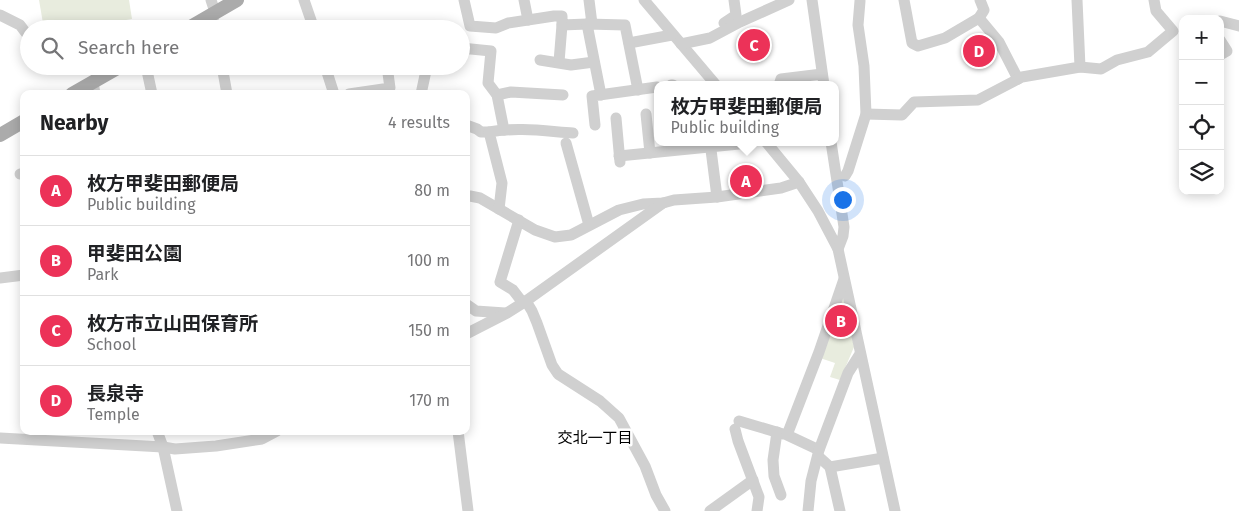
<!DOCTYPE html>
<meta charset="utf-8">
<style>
:root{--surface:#fff;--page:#f2f2f2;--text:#202124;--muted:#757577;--line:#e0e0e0;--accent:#ec3258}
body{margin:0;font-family:"Fira Sans","Noto Sans JP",sans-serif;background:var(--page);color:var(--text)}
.controls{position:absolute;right:15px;top:15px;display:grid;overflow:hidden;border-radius:10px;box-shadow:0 2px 12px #0003}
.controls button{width:45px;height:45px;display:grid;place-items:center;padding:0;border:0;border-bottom:1px solid var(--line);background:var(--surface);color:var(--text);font:25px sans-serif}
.you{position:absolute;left:842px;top:199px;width:18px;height:18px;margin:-12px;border:4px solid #fff;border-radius:50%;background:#1a73e8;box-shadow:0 0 0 8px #1a73e833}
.badge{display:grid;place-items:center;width:32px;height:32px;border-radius:50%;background:var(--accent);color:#fff;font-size:16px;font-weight:700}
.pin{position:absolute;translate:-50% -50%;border:2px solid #fff;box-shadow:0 1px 5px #0006}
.popup{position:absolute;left:654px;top:81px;width:185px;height:65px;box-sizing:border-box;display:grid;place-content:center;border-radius:10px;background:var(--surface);filter:drop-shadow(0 1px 4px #0005);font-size:16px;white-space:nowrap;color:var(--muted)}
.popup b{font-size:19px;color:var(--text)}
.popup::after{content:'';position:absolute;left:50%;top:100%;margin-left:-10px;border:10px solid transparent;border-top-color:var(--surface)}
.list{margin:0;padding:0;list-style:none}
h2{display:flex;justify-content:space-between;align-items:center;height:65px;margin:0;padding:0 20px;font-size:21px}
h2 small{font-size:16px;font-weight:400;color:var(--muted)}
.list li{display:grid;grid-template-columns:32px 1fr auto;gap:15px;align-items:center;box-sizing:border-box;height:70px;padding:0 20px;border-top:1px solid var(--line)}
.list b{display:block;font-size:19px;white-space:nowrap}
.list p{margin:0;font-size:16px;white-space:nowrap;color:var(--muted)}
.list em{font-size:16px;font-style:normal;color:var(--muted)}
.icon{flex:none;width:28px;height:28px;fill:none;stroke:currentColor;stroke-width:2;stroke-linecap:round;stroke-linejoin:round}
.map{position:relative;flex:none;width:1239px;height:511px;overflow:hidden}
.search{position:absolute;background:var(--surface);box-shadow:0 2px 12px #0003;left:20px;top:20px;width:450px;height:55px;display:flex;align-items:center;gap:12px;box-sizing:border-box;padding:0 18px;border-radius:28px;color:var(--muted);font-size:19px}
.panel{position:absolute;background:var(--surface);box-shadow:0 2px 12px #0003;left:20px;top:90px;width:450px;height:345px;border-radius:10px}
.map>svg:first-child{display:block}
.green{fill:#e8ecde}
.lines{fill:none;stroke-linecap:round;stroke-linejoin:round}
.minor{stroke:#d0d0d0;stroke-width:11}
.major{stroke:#ababab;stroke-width:14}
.labels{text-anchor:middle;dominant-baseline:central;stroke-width:5;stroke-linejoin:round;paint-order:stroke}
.neighbourhood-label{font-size:15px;fill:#000;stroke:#fff}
</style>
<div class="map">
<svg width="1239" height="511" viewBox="0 0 1239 511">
<rect width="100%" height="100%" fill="#fff"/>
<g class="green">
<path d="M 39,0 L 129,0 L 132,19 L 73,29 L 44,29 Z"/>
<path d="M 843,295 L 854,347 L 840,380 L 830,377 L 835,363 L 820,358 Z"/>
</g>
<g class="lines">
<g class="minor">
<path d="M 211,0 L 215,12"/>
<path d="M 304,0 L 314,29"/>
<path d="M 464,0 L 470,26 L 496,28 L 508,23 L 554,16 L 562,16 L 562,25 L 587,24"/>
<path d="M 524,0 L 528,20"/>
<path d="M 589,0 L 592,24"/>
<path d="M 644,0 L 716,85"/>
<path d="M 812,0 L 824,85"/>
<path d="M 904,0 L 912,43 L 918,46 L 945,38 L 979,18 L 984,10 L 980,0"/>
<path d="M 212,14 L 215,29"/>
<path d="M 0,15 L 20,25 L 29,37"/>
<path d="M 979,18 L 999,42 L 1018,79"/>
<path d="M 1220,21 L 1239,26"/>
<path d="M 724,23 L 736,15 L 734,0"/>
<path d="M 1220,40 L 1227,51 L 1220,55"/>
<path d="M 629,43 L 672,35"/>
<path d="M 681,44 L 710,38 L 740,22 L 789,0"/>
<path d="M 461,48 L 491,51 L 488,83 L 497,95 L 504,130"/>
<path d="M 540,60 L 571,65 L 594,62"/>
<path d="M 559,62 L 562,25"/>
<path d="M 146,66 L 152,94"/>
<path d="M 222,66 L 227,94"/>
<path d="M 325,66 L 334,94"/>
<path d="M 1080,67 L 1101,69 L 1117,60 L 1148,52 L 1173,31 L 1156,11 L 1154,0"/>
<path d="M 93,82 L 95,94"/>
<path d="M 671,85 L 673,85"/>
<path d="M 779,85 L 781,79 L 822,74"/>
<path d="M 349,94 L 390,88 L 387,66"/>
<path d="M 421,94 L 427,66"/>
<path d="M 497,95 L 511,92 L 563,95"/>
<path d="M 601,95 L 587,24 L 625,25 L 638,90"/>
<path d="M 646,114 L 650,153"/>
<path d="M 866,114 L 902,115 L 914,102 L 978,100 L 1022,77 L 1080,67 L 1077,0"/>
<path d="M 616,118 L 620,162"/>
<path d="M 466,125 L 477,129 L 481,132 L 489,132"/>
<path d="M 595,125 L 592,96 L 657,87"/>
<path d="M 710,142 L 717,197"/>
<path d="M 766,142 L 799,182 L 818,211 L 838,249 L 895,511"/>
<path d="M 831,142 L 844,227 L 843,236 L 838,249"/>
<path d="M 566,143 L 589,225"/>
<path d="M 619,156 L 739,144"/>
<path d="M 20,174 L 24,173"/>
<path d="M 845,176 L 848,171 L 866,114 L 864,66 L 858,25 L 860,1"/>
<path d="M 466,196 L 470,196 L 480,198 L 535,230 L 555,237 L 571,235 L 619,210 L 643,204 L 663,203 L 674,200 L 717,197 L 781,188 L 799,182"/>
<path d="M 499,209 L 502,183 L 489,132 C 517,127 544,131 573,133"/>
<path d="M 519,220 L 500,282 L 513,290 L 523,303"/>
<path d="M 0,278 L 24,275"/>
<path d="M 526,301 L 532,311 L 537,323 L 552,365 L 558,374 L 600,401 L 619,418 L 645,466 L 656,495 L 665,511"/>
<path d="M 466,304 L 476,311 L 505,313"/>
<path d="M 466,334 L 507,313 L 526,301 L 663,203"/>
<path d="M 739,421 L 783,434"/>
<path d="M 735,429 L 738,441 L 759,497 L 757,511"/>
<path d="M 157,431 L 163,447 L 177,511"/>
<path d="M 458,431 L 468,511"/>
<path d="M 777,432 L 773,460 L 774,476 L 781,495"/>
<path d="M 0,438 L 163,447 L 175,449 L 216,446 L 262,439 L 277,431"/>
<path d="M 819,450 L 787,435 L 819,352 L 844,279"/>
<path d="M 818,456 L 830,467 L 840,511"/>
<path d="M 830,467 L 883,458"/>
<path d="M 710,511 L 753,480"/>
<path d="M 808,511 L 811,481 L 819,450 L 848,373 L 860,354"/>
</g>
<g class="major">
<path d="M 187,29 L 237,0"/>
<path d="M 72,94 L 121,66"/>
<path d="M 0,135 L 24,121"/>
</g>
</g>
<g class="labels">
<g class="neighbourhood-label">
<text x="595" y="438">交北一丁目</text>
</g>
</g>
</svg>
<div class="controls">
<button>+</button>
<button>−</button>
<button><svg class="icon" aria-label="locate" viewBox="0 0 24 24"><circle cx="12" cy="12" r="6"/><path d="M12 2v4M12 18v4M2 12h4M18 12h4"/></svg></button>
<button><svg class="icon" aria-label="layers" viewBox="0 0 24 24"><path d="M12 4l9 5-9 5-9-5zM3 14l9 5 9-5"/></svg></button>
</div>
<div class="you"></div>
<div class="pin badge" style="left:746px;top:181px">A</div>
<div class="popup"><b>枚方甲斐田郵便局</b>Public building</div>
<div class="pin badge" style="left:841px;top:321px">B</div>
<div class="pin badge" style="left:754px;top:45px">C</div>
<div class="pin badge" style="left:979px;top:51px">D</div>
<div class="search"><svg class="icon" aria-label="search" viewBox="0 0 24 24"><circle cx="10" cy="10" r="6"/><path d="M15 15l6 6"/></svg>Search here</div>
<section class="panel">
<h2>Nearby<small>4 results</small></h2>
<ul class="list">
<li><span class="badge">A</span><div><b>枚方甲斐田郵便局</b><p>Public building</p></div><em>80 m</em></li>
<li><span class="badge">B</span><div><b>甲斐田公園</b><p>Park</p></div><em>100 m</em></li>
<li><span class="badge">C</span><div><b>枚方市立山田保育所</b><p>School</p></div><em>150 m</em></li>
<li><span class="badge">D</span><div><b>長泉寺</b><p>Temple</p></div><em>170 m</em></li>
</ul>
</section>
</div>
